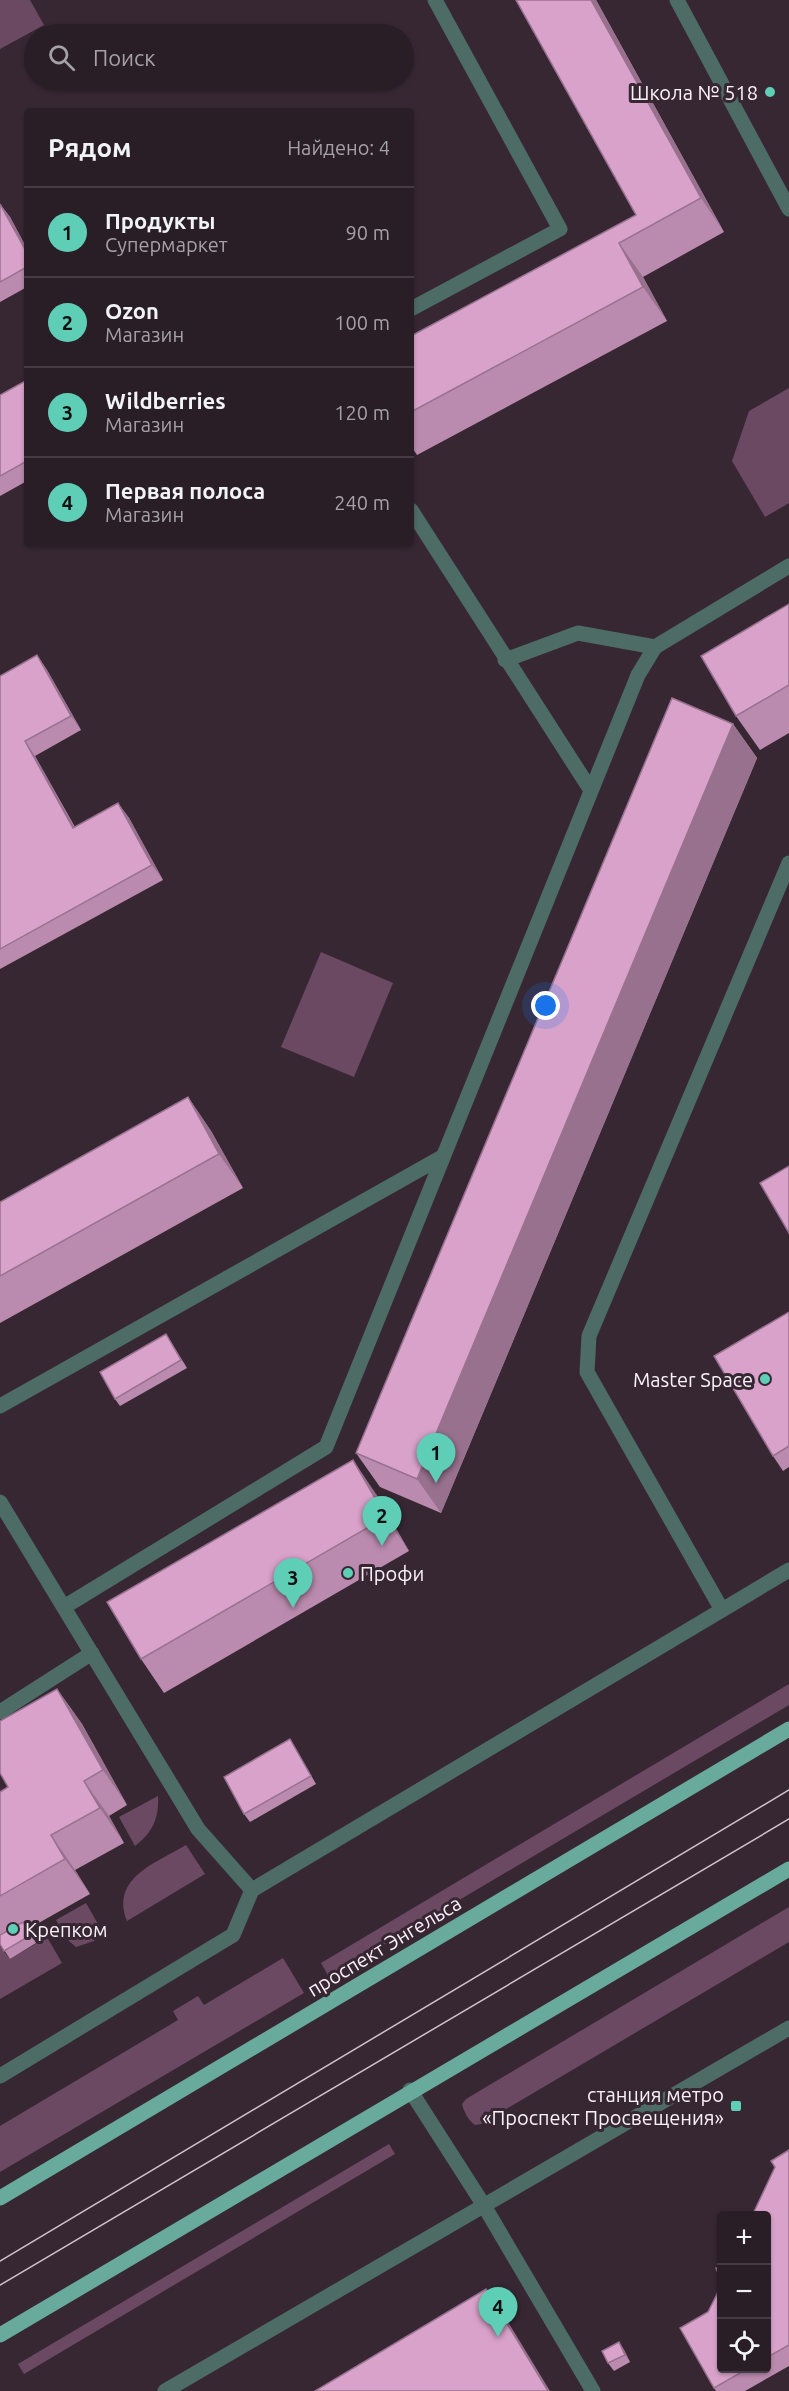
<!DOCTYPE html>
<html lang="ru">
<meta charset="utf-8">
<style>
:root{--surface:#291d26;--page:#352a32;--text:#f1f3f6;--muted:#a5a2a7;--line:#453b43;--accent:#5eceb7}
body{margin:0;font-family:Ubuntu,sans-serif;background:var(--page);color:var(--text)}
.controls{position:absolute;right:18px;bottom:18px;display:grid;overflow:hidden;border-radius:6px;box-shadow:0 2px 4px #0004}
.controls button{width:54px;height:54px;display:grid;place-items:center;padding:0;border:0;border-bottom:2px solid var(--line);background:var(--surface);color:var(--text);font:30px sans-serif}
.you{position:absolute;left:546px;top:1006px;width:21px;height:21px;margin:-15px;border:4px solid #fff;border-radius:50%;background:#1a73e8;box-shadow:0 0 0 9px #1a73e833}
.badge{display:grid;place-items:center;width:39px;height:39px;border-radius:50%;background:var(--accent);color:#111;font-size:20px;font-weight:700}
.pin{position:absolute;translate:-50% -50px;filter:drop-shadow(0 2px 3px #0008)}
.pin::after{content:'';position:absolute;top:32px;width:21px;height:18px;background:inherit;clip-path:polygon(0 0,100% 0,50% 100%)}
.list{margin:0;padding:0;list-style:none}
h2{display:flex;justify-content:space-between;align-items:center;height:78px;margin:0;padding:0 24px;font-size:26px}
h2 small{font-size:20px;font-weight:400;color:var(--muted)}
.list li{display:grid;grid-template-columns:39px 1fr auto;gap:18px;align-items:center;box-sizing:border-box;height:90px;padding:0 24px;border-top:2px solid var(--line)}
.list b{display:block;font-size:22px;white-space:nowrap}
.list p{margin:0;font-size:20px;white-space:nowrap;color:var(--muted)}
.list em{font-size:20px;font-style:normal;color:var(--muted)}
.icon{flex:none;width:33px;height:33px;fill:none;stroke:currentColor;stroke-width:2;stroke-linecap:round;stroke-linejoin:round}
.map{position:relative;flex:none;width:789px;height:2391px;overflow:hidden}
.search{position:absolute;background:var(--surface);box-shadow:0 2px 4px #0004;left:24px;top:24px;width:390px;height:66px;display:flex;align-items:center;gap:15px;box-sizing:border-box;padding:0 21px;border-radius:33px;color:var(--muted);font-size:22px}
.panel{position:absolute;background:var(--surface);box-shadow:0 2px 4px #0004;left:24px;top:108px;width:390px;height:438px;border-radius:6px}
.map>svg:first-child{display:block}
.green{fill:#6b4963}
.lines{fill:none;stroke-linecap:round;stroke-linejoin:round}
.minor{stroke:#4d6c65;stroke-width:15}
.major{stroke:#68ab9c;stroke-width:15}
.tram{stroke:#cec2cb;stroke-width:1.5}
.wall{fill:#bb8baf}
.shaded-wall{fill:#98718e}
.building{fill:#d9a2cb;stroke:#98718e;stroke-width:1.5}
.poi-dot{fill:#5eceb7;stroke:#372733;stroke-width:2}
.labels{text-anchor:middle;dominant-baseline:central;stroke-width:6;stroke-linejoin:round;paint-order:stroke}
.poi-label{font-size:20px;fill:#fcf1f9;stroke:#372733;text-anchor:end}
.street-label{font-size:20px;fill:#fcf1f9;stroke:#372733}
</style>
<div class="map">
<svg width="789" height="2391" viewBox="0 0 789 2391">
<rect width="100%" height="100%" fill="#372733"/>
<g class="green">
<path d="M 0,0 L 30,0 L 44,25 L 0,49 Z"/>
<path d="M 789,388 L 789,503 L 765,517 L 732,461 L 749,411 Z"/>
<path d="M 321,952 L 393,983 L 354,1077 L 281,1047 Z"/>
<path d="M 789,1684 L 789,1705 L 329,1977 L 321,1963 Z"/>
<path d="M 158,1796 C 159,1818 153,1832 135,1846 L 119,1817 Z"/>
<path d="M 186,1845 L 205,1874 L 127,1921 C 110,1878 156,1863 186,1845 Z"/>
<path d="M 86,1903 L 98,1924 L 100,1933 L 94,1941 L 76,1947 L 69,1941 L 56,1920 Z"/>
<path d="M 789,1907 L 789,1942 L 481,2124 L 475,2125 C 468,2120 464,2112 462,2104 L 466,2099 Z"/>
<path d="M 47,1937 L 62,1963 L 0,1999 L 0,1946 L 10,1959 Z"/>
<path d="M 283,1958 L 304,1993 L 0,2172 L 0,2126 L 178,2020 L 173,2011 L 198,1996 L 204,2005 Z"/>
<path d="M 389,2144 L 395,2154 L 24,2374 L 18,2364 Z"/>
</g>
<g class="lines">
<g class="minor">
<path d="M 677,0 L 789,209"/>
<path d="M 411,309 L 560,229 L 435,0"/>
<path d="M 411,510 L 590,789"/>
<path d="M 505,660 L 578,633 L 655,647"/>
<path d="M 0,1406 L 442,1157"/>
<path d="M 0,1502 L 198,1829 L 252,1890"/>
<path d="M 64,1607 L 326,1447 L 638,675 L 655,647 L 789,566"/>
<path d="M 722,1610 L 587,1372 L 589,1336 L 789,863"/>
<path d="M 0,1712 L 92,1653"/>
<path d="M 0,2076 L 233,1935 L 252,1890 L 789,1570"/>
<path d="M 410,2090 L 483,2204 L 593,2391"/>
<path d="M 165,2391 L 789,2028"/>
</g>
<g class="major">
<path d="M 0,2198 L 789,1729"/>
<path d="M 0,2335 L 789,1869"/>
</g>
<g class="tram">
<path d="M 0,2261 L 789,1790"/>
<path d="M 0,2285 L 789,1819"/>
</g>
</g>
<g class="wall">
<path d="M 516,0 L 596,0 L 724,232 L 643,277 L 667,321 L 417,455 L 411,446 L 411,336 L 636,215 Z"/>
<path d="M 0,204 L 10,217 L 27,249 L 27,287 L 0,302 Z"/>
<path d="M 27,380 L 27,481 L 0,496 L 0,395 Z"/>
<path d="M 789,604 L 789,733 L 760,750 L 736,716 Z"/>
<path d="M 37,655 L 47,670 L 81,730 L 35,756 L 75,827 L 118,803 L 129,818 L 163,880 L 0,969 L 0,676 Z"/>
<path d="M 733,724 L 757,758 L 441,1513 L 380,1487 L 356,1453 Z"/>
<path d="M 188,1097 L 211,1131 L 243,1188 L 0,1323 L 0,1202 Z"/>
<path d="M 789,1312 L 789,1467 L 783,1471 L 773,1456 Z"/>
<path d="M 171,1342 L 187,1368 L 120,1406 L 115,1399 Z"/>
<path d="M 376,1494 L 409,1551 L 164,1693 L 141,1659 Z"/>
<path d="M 57,1689 L 82,1724 L 127,1805 L 109,1816 L 124,1843 L 75,1870 L 90,1894 L 28,1929 L 36,1943 L 10,1959 L 1,1945 L 0,1946 L 0,1792 L 8,1787 Z"/>
<path d="M 290,1739 L 316,1784 L 250,1822 L 244,1814 Z"/>
<path d="M 789,2150 L 789,2366 L 745,2391 L 716,2391 L 714,2388 L 708,2312 L 722,2368 L 766,2368 L 766,2216 Z"/>
<path d="M 619,2342 L 624,2350 L 630,2362 L 614,2371 L 608,2363 Z"/>
</g>
<g class="shaded-wall">
<path d="M 591,0 L 596,0 L 724,232 L 701,198 Z"/>
<path d="M 0,204 L 10,217 L 27,249 L 27,253 Z"/>
<path d="M 619,243 L 643,277 L 667,321 L 643,287 Z"/>
<path d="M 37,655 L 47,670 L 81,730 L 71,716 Z"/>
<path d="M 733,724 L 757,758 L 441,1513 L 417,1479 Z"/>
<path d="M 25,741 L 35,756 L 83,843 L 73,828 Z"/>
<path d="M 118,803 L 129,818 L 163,880 L 152,865 Z"/>
<path d="M 188,1097 L 211,1131 L 243,1188 L 219,1154 Z"/>
<path d="M 353,1460 L 376,1494 L 409,1551 L 386,1517 Z"/>
<path d="M 57,1689 L 82,1724 L 127,1805 L 103,1770 Z"/>
<path d="M 84,1781 L 109,1816 L 124,1843 L 100,1808 Z"/>
<path d="M 51,1835 L 75,1870 L 90,1894 L 65,1859 Z"/>
<path d="M 486,2289 L 500,2309 L 550,2391 L 548,2391 Z"/>
<path d="M 619,2342 L 624,2350 L 630,2362 L 625,2355 Z"/>
</g>
<g class="building">
<path d="M 516,0 L 591,0 L 701,198 L 619,243 L 643,287 L 411,412 L 411,336 L 636,215 Z"/>
<path d="M 0,204 L 27,253 L 27,267 L 0,282 Z"/>
<path d="M 27,380 L 27,461 L 0,476 L 0,395 Z"/>
<path d="M 789,604 L 789,685 L 736,716 L 701,656 Z"/>
<path d="M 37,655 L 71,716 L 25,741 L 73,828 L 118,803 L 152,865 L 0,949 L 0,676 Z"/>
<path d="M 672,698 L 733,724 L 417,1479 L 356,1453 Z"/>
<path d="M 188,1097 L 219,1154 L 0,1276 L 0,1202 Z"/>
<path d="M 789,1166 L 789,1233 L 760,1183 Z"/>
<path d="M 789,1312 L 789,1446 L 773,1456 L 714,1356 Z"/>
<path d="M 166,1334 L 181,1360 L 115,1399 L 100,1372 Z"/>
<path d="M 353,1460 L 386,1517 L 141,1659 L 107,1602 Z"/>
<path d="M 57,1689 L 103,1770 L 84,1781 L 100,1808 L 51,1835 L 65,1859 L 0,1896 L 0,1792 L 8,1787 L 0,1773 L 0,1721 Z"/>
<path d="M 290,1739 L 311,1776 L 244,1814 L 224,1777 Z"/>
<path d="M 23,1922 L 31,1935 L 4,1951 L 0,1944 L 0,1935 Z"/>
<path d="M 789,2150 L 789,2345 L 766,2358 L 766,2216 L 752,2216 L 775,2167 L 771,2161 Z"/>
<path d="M 722,2267 L 722,2282 L 716,2268 Z"/>
<path d="M 722,2284 L 722,2368 L 749,2368 L 714,2388 L 680,2328 L 708,2312 Z"/>
<path d="M 486,2289 L 548,2391 L 315,2391 Z"/>
<path d="M 619,2342 L 625,2355 L 608,2363 L 602,2351 Z"/>
</g>
<g class="poi-dot">
<circle cx="770" cy="92" r="6"/>
<circle cx="765" cy="1379" r="6"/>
<circle cx="348" cy="1573" r="6"/>
<circle cx="13" cy="1929" r="6"/>
<rect x="730" y="2100" width="12" height="12" rx="3"/>
</g>
<g class="labels">
<g class="poi-label">
<text x="758" y="92">Школа № 518</text>
<text x="753" y="1379">Master Space</text>
<text x="360" y="1573" text-anchor="start">Профи</text>
<text x="25" y="1929" text-anchor="start">Крепком</text>
<text x="724" y="2094">станция метро<tspan x="724" dy="23">«Проспект Просвещения»</tspan></text>
</g>
<g class="street-label">
<text transform="translate(384 1946) rotate(-31)">проспект Энгельса</text>
</g>
</g>
</svg>
<div class="controls">
<button>+</button>
<button>−</button>
<button><svg class="icon" aria-label="locate" viewBox="0 0 24 24"><circle cx="12" cy="12" r="6"/><path d="M12 2v4M12 18v4M2 12h4M18 12h4"/></svg></button>
</div>
<div class="you"></div>
<div class="pin badge" style="left:436px;top:1483px">1</div>
<div class="pin badge" style="left:382px;top:1546px">2</div>
<div class="pin badge" style="left:293px;top:1608px">3</div>
<div class="pin badge" style="left:498px;top:2337px">4</div>
<div class="search"><svg class="icon" aria-label="search" viewBox="0 0 24 24"><circle cx="10" cy="10" r="6"/><path d="M15 15l6 6"/></svg>Поиск</div>
<section class="panel">
<h2>Рядом<small>Найдено: 4</small></h2>
<ul class="list">
<li><span class="badge">1</span><div><b>Продукты</b><p>Супермаркет</p></div><em>90 m</em></li>
<li><span class="badge">2</span><div><b>Ozon</b><p>Магазин</p></div><em>100 m</em></li>
<li><span class="badge">3</span><div><b>Wildberries</b><p>Магазин</p></div><em>120 m</em></li>
<li><span class="badge">4</span><div><b>Первая полоса</b><p>Магазин</p></div><em>240 m</em></li>
</ul>
</section>
</div>
